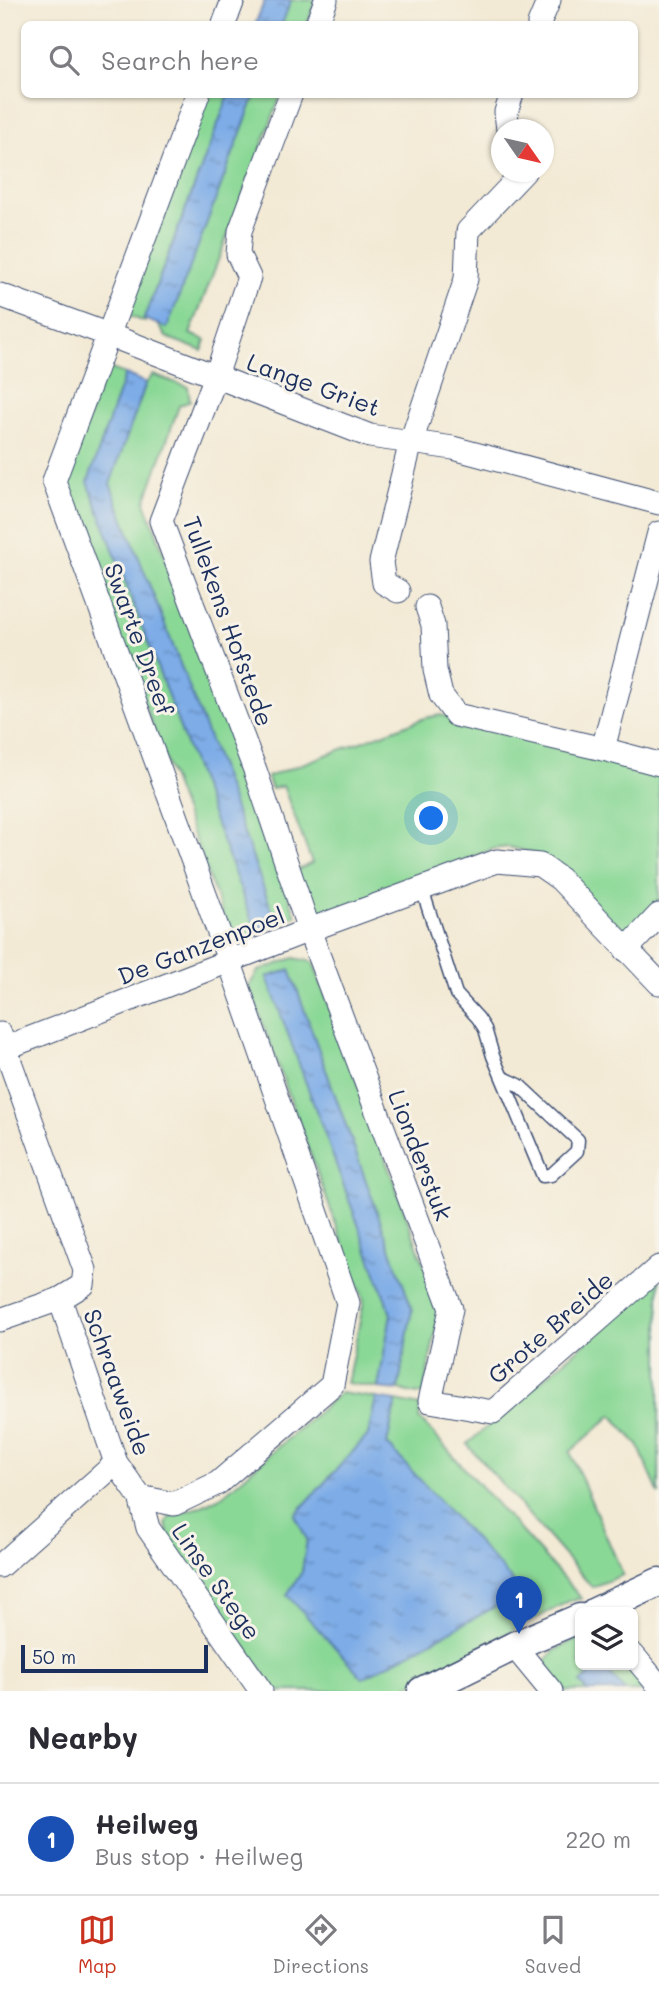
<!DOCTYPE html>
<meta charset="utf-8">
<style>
:root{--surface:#fff;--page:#f7f7f7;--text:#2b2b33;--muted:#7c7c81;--line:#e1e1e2;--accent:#c8321e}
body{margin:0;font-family:Mali,sans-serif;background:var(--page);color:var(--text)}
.controls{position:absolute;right:21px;bottom:21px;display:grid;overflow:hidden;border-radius:10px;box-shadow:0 2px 5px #0004}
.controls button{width:63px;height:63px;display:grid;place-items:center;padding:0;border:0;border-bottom:2px solid var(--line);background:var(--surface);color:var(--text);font:35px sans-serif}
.compass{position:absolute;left:491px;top:119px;width:63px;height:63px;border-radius:50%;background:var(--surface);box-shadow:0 2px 5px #0004;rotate:124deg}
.scale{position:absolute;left:21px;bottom:18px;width:187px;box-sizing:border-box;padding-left:7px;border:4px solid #1b2f5e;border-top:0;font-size:19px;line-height:24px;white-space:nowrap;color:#1b2f5e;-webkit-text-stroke:5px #f7f3e8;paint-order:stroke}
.you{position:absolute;left:432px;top:819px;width:24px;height:24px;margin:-18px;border:5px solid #fff;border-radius:50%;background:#1a73e8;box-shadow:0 0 0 10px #1a73e833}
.badge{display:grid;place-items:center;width:46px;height:46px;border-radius:50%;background:var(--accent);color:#fff;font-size:23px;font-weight:700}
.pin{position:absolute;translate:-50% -58px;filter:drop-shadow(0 2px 4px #0008)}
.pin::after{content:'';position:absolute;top:37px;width:24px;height:21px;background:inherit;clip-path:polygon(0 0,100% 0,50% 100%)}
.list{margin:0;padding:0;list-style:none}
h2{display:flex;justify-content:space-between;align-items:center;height:91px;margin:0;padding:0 28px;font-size:30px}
h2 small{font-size:23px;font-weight:400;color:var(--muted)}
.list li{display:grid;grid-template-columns:46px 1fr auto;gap:21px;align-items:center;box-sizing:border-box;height:112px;padding:0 28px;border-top:2px solid var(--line)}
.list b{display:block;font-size:26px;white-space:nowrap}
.list p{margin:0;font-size:23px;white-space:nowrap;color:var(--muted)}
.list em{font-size:23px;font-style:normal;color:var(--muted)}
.icon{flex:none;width:38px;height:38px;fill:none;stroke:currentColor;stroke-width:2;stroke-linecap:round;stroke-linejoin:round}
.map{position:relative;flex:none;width:659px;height:1691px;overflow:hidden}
.search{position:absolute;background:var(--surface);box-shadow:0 2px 5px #0004;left:21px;right:21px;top:21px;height:77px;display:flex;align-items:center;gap:18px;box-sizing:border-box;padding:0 24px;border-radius:10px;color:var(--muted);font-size:26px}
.sheet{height:203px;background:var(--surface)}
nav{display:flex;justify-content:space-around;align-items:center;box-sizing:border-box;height:98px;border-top:2px solid var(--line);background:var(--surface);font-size:19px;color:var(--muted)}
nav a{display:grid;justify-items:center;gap:4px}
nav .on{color:var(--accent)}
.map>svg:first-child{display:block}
.green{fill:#8ad896;stroke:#52847a;stroke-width:2}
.water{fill:url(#water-ripples);stroke:#4c6ea2;stroke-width:2}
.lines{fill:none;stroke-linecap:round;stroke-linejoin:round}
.service-casing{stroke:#3b4b70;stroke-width:15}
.minor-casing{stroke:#3b4b70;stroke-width:25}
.tertiary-casing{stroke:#3b4b70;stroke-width:31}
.service{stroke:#fff;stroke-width:12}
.minor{stroke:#fff;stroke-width:23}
.tertiary{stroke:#fff;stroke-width:28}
.labels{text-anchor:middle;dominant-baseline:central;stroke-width:6;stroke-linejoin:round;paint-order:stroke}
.street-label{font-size:24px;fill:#1b2f5e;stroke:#f7f3e8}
</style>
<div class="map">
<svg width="659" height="1691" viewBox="0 0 659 1691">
<defs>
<pattern id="water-ripples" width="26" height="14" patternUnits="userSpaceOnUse" patternTransform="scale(1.75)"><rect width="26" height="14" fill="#7dace7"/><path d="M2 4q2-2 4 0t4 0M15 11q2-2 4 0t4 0" fill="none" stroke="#668cbe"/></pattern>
</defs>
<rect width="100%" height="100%" fill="#f7f3e8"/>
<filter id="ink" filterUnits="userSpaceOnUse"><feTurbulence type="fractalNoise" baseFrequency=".0143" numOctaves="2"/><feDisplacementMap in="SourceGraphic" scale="14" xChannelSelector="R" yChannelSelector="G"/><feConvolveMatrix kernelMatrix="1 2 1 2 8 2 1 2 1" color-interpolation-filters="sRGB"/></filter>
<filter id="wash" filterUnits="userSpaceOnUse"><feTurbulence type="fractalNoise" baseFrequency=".00686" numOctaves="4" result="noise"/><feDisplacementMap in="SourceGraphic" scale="28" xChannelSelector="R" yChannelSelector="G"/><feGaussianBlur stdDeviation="1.57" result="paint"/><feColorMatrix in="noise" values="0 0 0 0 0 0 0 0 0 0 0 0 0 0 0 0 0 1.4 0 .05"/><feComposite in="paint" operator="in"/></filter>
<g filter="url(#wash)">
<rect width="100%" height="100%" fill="#f3ead5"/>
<g class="green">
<path d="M 291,0 L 316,0 L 307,24 L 282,24 Z"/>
<path d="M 207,95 L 229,95 L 144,318 L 145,322 L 124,314 Z"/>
<path d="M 255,95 L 281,95 L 190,334 L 206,340 L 202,351 L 166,337 L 158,324 L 167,327 Z"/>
<path d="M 106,367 L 125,374 L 88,482 L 256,931 L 232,940 L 64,487 Z"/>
<path d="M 153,375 L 188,387 L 190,401 L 179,406 L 145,502 L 296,916 L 276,923 L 214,751 L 110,484 L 146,383 Z"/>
<path d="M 440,715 L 659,771 L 659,899 L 623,935 L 552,863 L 530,852 L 508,847 L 493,849 L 323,916 L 314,916 L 295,871 L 312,863 L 283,786 L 272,789 L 267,777 L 425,718 Z"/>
<path d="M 294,958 L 313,962 L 440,1308 L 423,1395 L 398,1390 L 412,1309 L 290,970 L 268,977 L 391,1314 L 378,1388 L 347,1383 L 364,1301 L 249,986 L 258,971 Z"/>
<path d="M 659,1280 L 659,1494 L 638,1445 L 612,1415 L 570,1452 L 623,1575 L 592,1587 L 467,1444 Z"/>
<path d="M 340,1393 L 376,1398 L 368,1435 L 295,1515 L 307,1539 L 302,1572 L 287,1595 L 512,1581 L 387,1444 L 396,1401 L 420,1406 L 419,1418 L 582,1599 L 571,1600 L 398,1691 L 277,1691 L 170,1544 L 166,1523 L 170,1516 L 200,1507 L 222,1496 Z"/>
<path d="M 580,1637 L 580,1665 L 601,1665 L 580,1683 L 587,1691 L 565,1691 L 548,1671 L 545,1661 L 555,1650 Z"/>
<path d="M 602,1665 L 628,1665 L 650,1691 L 625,1691 Z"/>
</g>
<g class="water">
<path d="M 265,0 L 291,0 L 282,24 L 255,24 Z"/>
<path d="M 229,95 L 255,95 L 167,328 L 144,319 Z"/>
<path d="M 125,374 L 146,383 L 110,484 L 214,751 L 276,923 L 256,931 L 88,482 Z"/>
<path d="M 290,970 L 412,1309 L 398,1390 L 378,1388 L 391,1314 L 267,977 Z"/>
<path d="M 376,1398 L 396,1401 L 387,1444 L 513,1581 L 508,1600 L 363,1678 L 287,1595 L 302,1572 L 307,1540 L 295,1515 L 368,1435 Z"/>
<path d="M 601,1665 L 602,1665 L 625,1691 L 587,1691 L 580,1683 Z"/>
</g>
</g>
<g filter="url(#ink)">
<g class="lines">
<g class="service-casing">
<path id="service" d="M 422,889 L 456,994 L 478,1018 L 485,1029 L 493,1056 L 543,1176 L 551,1175 L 577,1151 L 578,1140 L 519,1085 L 502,1077"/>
</g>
<g class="minor-casing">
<g id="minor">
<path d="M 224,24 L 233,0"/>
<path d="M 317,24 L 326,0"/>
<path d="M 539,24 L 549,0"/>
<path d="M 291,94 L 240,231 L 238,254 L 249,277 L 216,376 L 161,521 L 255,770 L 309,930 L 451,1309 L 430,1401 L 493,1412 L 659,1267"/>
<path d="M 508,130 L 506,112 L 512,94"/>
<path d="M 0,295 L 109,335 L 370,436 L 453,448 L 659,503"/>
<path d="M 398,591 L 384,583 L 381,562 L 411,442 L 466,279 L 468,231 L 524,172"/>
<path d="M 427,607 L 433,625 L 435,670 L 441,695 L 456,715 L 603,749 L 659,764"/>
<path d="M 603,749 L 659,533"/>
<path d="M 626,950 L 659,915"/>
<path d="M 0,1034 L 85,1270 L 83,1285 L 60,1299 L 116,1463 L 140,1497 L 174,1504 L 218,1483 L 332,1385 L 348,1303 L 230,963 L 54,481 L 198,94"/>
<path d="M 0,1050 L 309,930 L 497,861 L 540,865 L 560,879 L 659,983"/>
<path d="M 0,1320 L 60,1299"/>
<path d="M 140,1497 L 148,1528 L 261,1691"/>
<path d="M 0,1566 L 116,1463"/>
<path d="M 514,1646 L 551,1691"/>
<path d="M 633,1655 L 659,1686"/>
</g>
</g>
<g class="tertiary-casing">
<g id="tertiary">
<path d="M 595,1612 L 659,1582"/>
<path d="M 422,1691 L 514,1646 L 580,1618"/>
</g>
</g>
<use href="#service" class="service"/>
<use href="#minor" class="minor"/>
<use href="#tertiary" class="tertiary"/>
</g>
</g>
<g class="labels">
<g class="street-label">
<text transform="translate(314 384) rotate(20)">Lange Griet</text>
<text transform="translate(229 621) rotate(70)">Tullekens Hofstede</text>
<text transform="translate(140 639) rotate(70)">Swarte Dreef</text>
<text transform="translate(201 945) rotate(-21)">De Ganzenpoel</text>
<text transform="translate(421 1155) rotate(69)">Lionderstuk</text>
<text transform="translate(550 1327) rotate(-41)">Grote Breide</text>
<text transform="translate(118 1382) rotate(70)">Schraaweide</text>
<text transform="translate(217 1581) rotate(55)">Linse Stege</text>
</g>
</g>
</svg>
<div class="controls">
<button><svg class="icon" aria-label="layers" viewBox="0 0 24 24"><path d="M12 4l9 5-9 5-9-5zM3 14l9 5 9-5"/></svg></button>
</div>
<svg class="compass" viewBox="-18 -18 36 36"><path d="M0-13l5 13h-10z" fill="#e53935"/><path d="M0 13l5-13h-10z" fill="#7c7c81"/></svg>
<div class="scale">50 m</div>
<div class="you"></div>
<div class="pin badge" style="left:519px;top:1634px;background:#1a4fb4">1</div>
<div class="search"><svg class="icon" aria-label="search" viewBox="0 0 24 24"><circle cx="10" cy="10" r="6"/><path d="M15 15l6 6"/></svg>Search here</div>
</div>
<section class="sheet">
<h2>Nearby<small></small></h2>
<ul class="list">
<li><span class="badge" style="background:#1a4fb4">1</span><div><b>Heilweg</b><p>Bus stop · Heilweg</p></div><em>220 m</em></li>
</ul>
</section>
<nav>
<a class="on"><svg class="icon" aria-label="map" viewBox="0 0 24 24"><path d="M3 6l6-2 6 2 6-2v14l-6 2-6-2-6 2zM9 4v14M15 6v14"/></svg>Map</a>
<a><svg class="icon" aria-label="directions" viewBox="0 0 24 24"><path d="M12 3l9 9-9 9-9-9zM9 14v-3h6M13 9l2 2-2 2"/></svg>Directions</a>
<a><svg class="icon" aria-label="saved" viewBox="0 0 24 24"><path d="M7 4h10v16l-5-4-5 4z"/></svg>Saved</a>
</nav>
